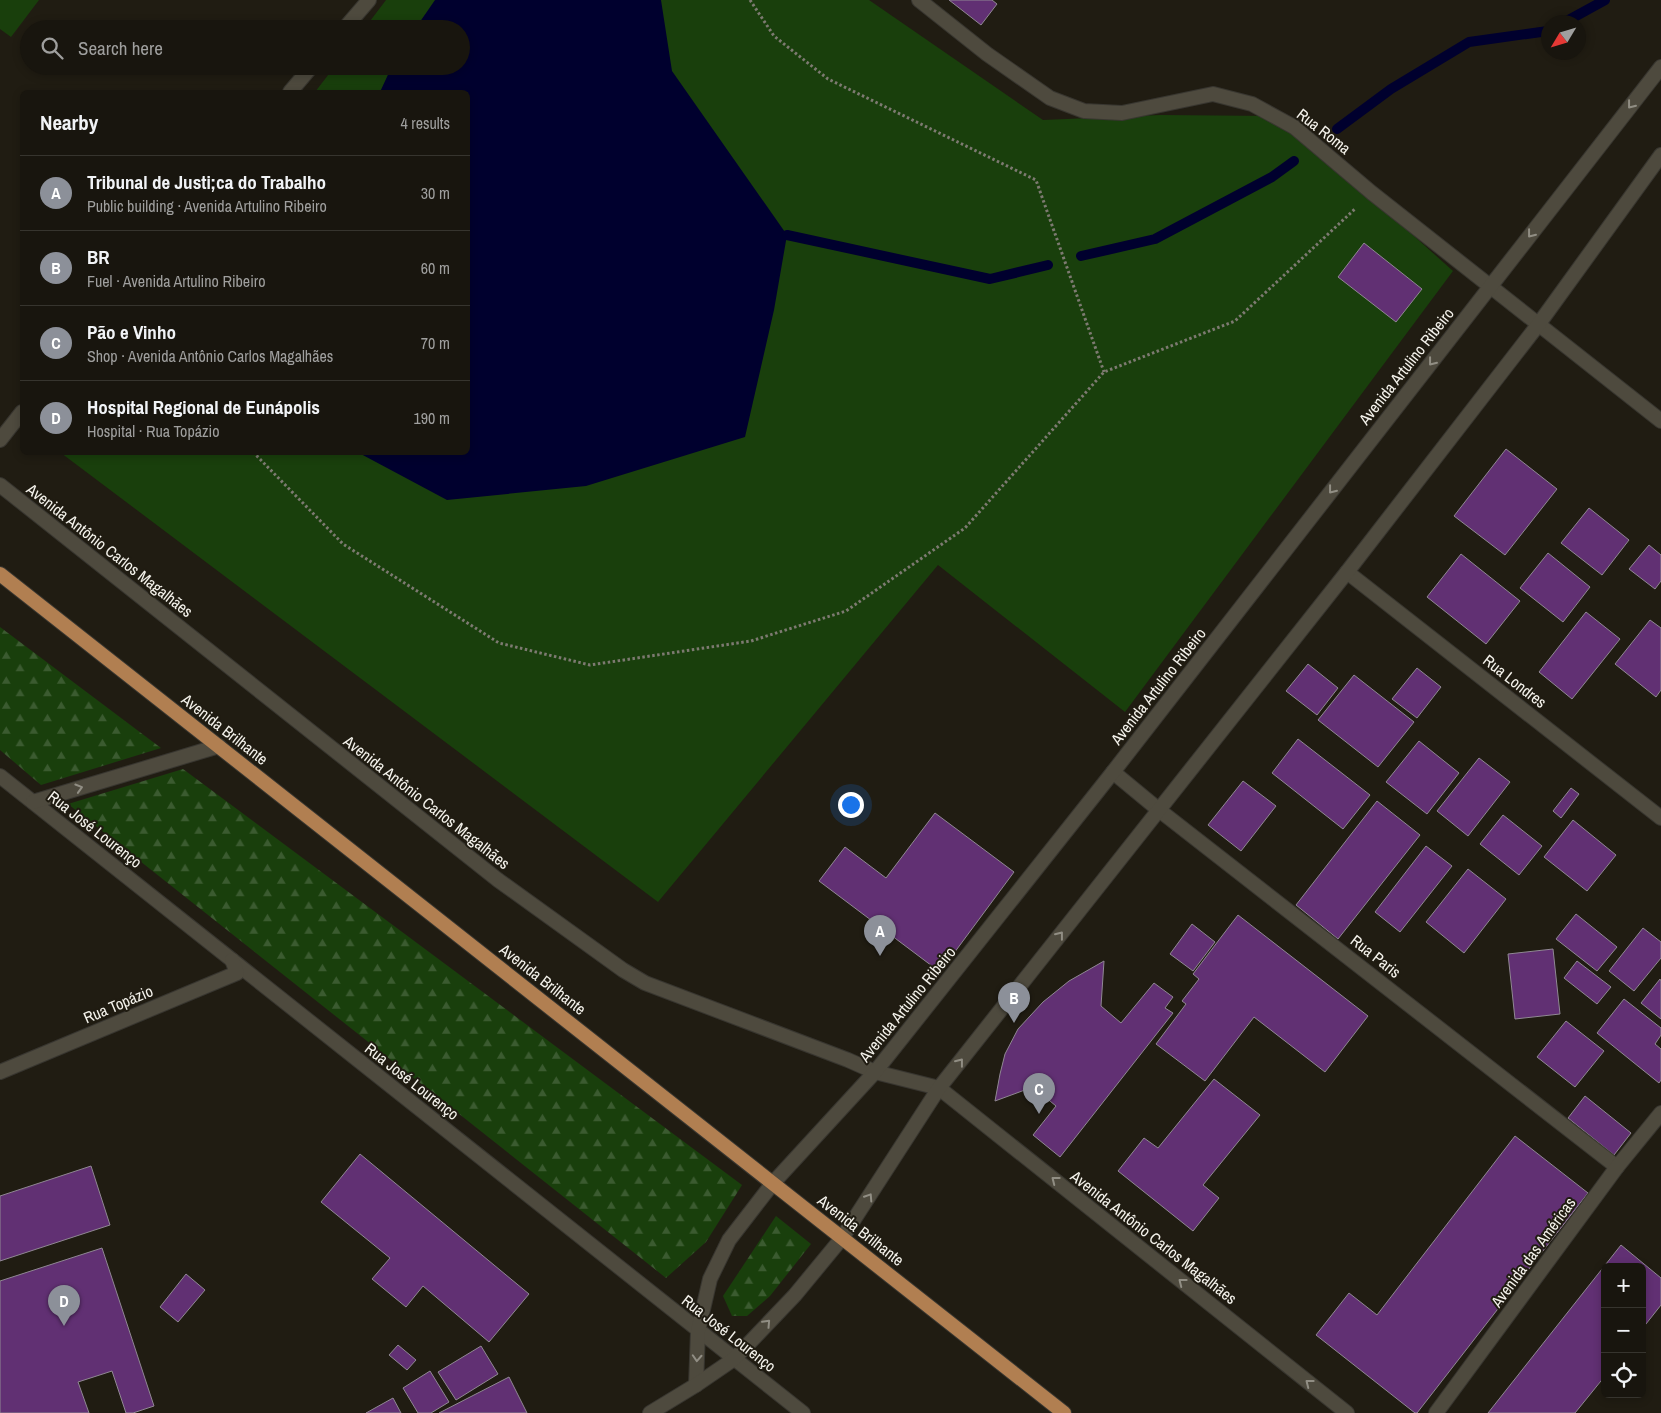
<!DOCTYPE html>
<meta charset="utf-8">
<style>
:root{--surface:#18150e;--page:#211e17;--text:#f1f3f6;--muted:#9f9f9e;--line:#36342e;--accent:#8c9099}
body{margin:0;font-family:"Archivo Narrow",sans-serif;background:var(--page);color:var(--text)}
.controls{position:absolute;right:15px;bottom:15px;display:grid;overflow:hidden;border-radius:8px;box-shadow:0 2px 8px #0003}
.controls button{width:45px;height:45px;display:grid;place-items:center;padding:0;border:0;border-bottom:1px solid var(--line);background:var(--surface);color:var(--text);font:25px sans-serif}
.compass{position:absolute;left:1541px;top:15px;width:45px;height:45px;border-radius:50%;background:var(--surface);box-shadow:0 2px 8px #0003;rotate:232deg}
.you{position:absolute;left:850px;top:804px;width:18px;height:18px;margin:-12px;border:4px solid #fff;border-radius:50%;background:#1a73e8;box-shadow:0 0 0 8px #1a73e833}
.badge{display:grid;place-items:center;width:32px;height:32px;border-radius:50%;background:var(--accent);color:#fff;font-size:16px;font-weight:700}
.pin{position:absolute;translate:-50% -41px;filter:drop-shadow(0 1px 2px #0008)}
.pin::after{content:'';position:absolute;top:26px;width:18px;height:15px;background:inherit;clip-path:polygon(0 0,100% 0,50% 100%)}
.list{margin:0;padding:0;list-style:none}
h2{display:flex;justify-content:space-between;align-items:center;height:65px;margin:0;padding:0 20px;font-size:21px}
h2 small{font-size:16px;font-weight:400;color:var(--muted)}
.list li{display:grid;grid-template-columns:32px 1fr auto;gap:15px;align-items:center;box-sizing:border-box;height:75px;padding:0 20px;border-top:1px solid var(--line)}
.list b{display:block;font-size:19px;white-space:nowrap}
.list p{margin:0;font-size:16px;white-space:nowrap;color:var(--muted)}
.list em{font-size:16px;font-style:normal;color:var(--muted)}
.icon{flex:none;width:28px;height:28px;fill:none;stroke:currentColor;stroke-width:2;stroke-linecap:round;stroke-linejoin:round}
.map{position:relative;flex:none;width:1661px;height:1413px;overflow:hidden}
.search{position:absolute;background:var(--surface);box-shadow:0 2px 8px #0003;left:20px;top:20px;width:450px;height:55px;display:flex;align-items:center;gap:12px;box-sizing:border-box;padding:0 18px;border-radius:28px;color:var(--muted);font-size:19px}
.panel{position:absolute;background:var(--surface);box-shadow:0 2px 8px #0003;left:20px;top:90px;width:450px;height:365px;border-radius:8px}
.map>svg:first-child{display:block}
.green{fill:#193f0c}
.forest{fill:url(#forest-firs)}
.water{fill:#00002e}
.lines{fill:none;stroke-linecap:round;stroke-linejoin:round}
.stream{stroke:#00002e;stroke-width:10}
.building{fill:#613073;stroke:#908893}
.minor-casing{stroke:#383630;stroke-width:16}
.primary-casing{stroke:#383630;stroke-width:16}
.path{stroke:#7d7a71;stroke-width:3;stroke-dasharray:2.5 2.5;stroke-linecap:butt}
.minor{stroke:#4e4a3e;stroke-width:14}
.primary{stroke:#b17f51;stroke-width:14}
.oneway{stroke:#918e84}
.labels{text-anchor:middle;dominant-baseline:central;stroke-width:4;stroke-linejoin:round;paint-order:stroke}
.street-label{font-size:16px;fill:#f5f3ec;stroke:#201c12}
</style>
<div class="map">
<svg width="1661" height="1413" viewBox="0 0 1661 1413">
<defs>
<pattern id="forest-firs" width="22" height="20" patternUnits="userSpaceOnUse" patternTransform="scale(1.25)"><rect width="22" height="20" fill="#193f0c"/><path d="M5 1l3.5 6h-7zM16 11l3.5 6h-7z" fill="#3b5b30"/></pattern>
</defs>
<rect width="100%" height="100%" fill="#201c12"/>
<g class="green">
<path d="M 0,0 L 39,0 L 11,37 L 0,29 Z"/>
<path d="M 386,0 L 869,0 L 1043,120 L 1161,115 L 1280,116 L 1453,271 L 1125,712 L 938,565 L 658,902 L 61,453 L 468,452 L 468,92 L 315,92 L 335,66 L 461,66 L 461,29 L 364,29 Z"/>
</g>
<g class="forest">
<path d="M 0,627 L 161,748 L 41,785 L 0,750 Z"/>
<path d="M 183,769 L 742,1185 L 706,1242 L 666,1278 L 68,804 Z"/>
<path d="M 776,1216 L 811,1244 L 770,1296 L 747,1316 L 732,1316 L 723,1296 Z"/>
</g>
<path class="water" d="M 435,0 L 661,0 L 672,71 L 787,235 L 774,310 L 745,437 L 586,486 L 447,500 L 359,453 L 468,452 L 468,92 L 380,92 L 392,66 L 461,66 L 461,29 L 415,29 Z"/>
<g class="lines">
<g class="stream">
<path d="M 1565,22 L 1605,0"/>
<path d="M 1337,129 L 1391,89 L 1469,42 L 1548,31"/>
<path d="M 787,235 L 990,279 L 1048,265"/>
<path d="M 1081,256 L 1155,239 L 1272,177 L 1294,161"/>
</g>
</g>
<g class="building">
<path d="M 949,0 L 992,0 L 997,4 L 981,25 Z"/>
<path d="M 1364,243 L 1422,289 L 1396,322 L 1338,277 Z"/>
<path d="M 1506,449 L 1557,489 L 1505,555 L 1454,516 Z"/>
<path d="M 1589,508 L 1629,540 L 1602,575 L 1561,543 Z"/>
<path d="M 1649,545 L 1661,555 L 1661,581 L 1655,589 L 1629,569 Z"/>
<path d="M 1548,553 L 1590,587 L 1563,622 L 1520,588 Z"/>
<path d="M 1461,554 L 1520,601 L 1486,644 L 1427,597 Z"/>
<path d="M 1586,612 L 1620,639 L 1572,699 L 1539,672 Z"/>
<path d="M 1650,620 L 1661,628 L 1661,690 L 1656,697 L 1615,664 Z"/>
<path d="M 1308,664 L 1338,688 L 1317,715 L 1286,691 Z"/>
<path d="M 1417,668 L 1441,687 L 1417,718 L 1392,699 Z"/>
<path d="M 1354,675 L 1414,722 L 1378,767 L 1318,720 Z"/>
<path d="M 1298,739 L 1370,795 L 1343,829 L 1272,773 Z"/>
<path d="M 1419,741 L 1459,773 L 1427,814 L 1386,782 Z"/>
<path d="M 1479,758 L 1510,782 L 1468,836 L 1437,811 Z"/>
<path d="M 1243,781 L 1276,806 L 1241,851 L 1208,825 Z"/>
<path d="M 1571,788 L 1579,794 L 1561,818 L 1553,811 Z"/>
<path d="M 1377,801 L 1420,835 L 1338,939 L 1296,905 Z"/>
<path d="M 935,813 L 1014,872 L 940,972 L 819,881 L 845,847 L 886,878 Z"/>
<path d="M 1503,815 L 1542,846 L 1519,875 L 1480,844 Z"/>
<path d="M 1573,820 L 1616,855 L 1587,891 L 1544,857 Z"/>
<path d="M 1426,846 L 1452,866 L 1400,932 L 1375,912 Z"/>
<path d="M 1468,869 L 1506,899 L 1464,953 L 1426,922 Z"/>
<path d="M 1576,914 L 1617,947 L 1597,971 L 1556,939 Z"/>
<path d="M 1238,915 L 1368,1016 L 1325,1072 L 1254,1017 L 1205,1081 L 1156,1044 L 1186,1004 L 1182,1001 L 1199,979 L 1193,974 Z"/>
<path d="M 1192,924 L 1215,942 L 1193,971 L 1170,954 Z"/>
<path d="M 1643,928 L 1661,942 L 1661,958 L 1634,991 L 1609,971 Z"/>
<path d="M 1553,949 L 1560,1014 L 1515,1019 L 1508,954 Z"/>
<path d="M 1104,961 L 1101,1006 L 1121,1023 L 1154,983 L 1173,997 L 1165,1008 L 1173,1013 L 1060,1157 L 1033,1135 L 1056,1106 L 1033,1087 L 995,1101 L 1000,1074 L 1005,1054 L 1018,1029 L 1043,1002 L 1069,981 Z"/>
<path d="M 1577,961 L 1611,987 L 1597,1004 L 1564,978 Z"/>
<path d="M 1660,979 L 1661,981 L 1661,1019 L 1641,1003 Z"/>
<path d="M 1624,999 L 1661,1028 L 1661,1035 L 1655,1044 L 1661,1049 L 1661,1080 L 1659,1083 L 1597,1033 Z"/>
<path d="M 1566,1021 L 1604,1051 L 1575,1087 L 1537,1057 Z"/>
<path d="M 1214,1079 L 1260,1115 L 1203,1185 L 1219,1198 L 1193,1231 L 1118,1171 L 1144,1138 L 1158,1148 Z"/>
<path d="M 1585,1096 L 1631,1133 L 1614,1155 L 1568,1118 Z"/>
<path d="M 1515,1136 L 1588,1193 L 1417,1413 L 1415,1413 L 1316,1335 L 1349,1293 L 1377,1315 Z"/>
<path d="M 360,1154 L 529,1294 L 489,1342 L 423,1286 L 406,1307 L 372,1279 L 390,1258 L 321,1202 Z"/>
<path d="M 91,1166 L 110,1225 L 0,1261 L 0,1196 Z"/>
<path d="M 1621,1245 L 1661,1278 L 1661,1305 L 1642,1329 L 1642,1267 L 1605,1267 L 1605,1376 L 1575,1413 L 1488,1413 Z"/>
<path d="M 102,1248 L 154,1406 L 133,1413 L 126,1413 L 112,1371 L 78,1382 L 89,1413 L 0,1413 L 0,1281 Z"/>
<path d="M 186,1274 L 205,1290 L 178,1322 L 160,1307 Z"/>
<path d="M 398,1345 L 416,1360 L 407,1370 L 389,1355 Z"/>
<path d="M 481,1346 L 498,1374 L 456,1400 L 438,1372 Z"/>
<path d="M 430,1371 L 449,1402 L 431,1413 L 418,1413 L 403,1388 Z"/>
<path d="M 509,1377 L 527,1413 L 439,1413 Z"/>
<path d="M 393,1398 L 401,1413 L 366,1413 Z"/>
</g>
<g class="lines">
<g class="minor-casing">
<g id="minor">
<path d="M 919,0 L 987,54 L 1050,98 L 1084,111 L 1122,113 L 1213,94 L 1252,104 L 1294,127 L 1372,193 L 1661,421"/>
<path d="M 344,29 L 369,0"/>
<path d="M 290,92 L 312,66"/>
<path d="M 0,440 L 22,412"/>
<path d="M 0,485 L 498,880 L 623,970 L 645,983 L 848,1060 L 875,1072 L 939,1088 L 1347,1413"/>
<path d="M 1347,572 L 1661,818"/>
<path d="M 1113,772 L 1159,810 L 1617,1167"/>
<path d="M 0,776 L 803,1413"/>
<path d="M 33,802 L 219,746"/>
<path d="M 0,1072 L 237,973 L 232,960"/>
<path d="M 696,1385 L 698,1331 L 710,1279 L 729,1240 L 773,1183 L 875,1072 L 1113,772 L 1661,67"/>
<path d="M 650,1413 L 696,1385 L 734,1359 L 795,1295 L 842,1238 L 939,1088 L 1347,572 L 1538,325 L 1661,155"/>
<path d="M 1436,1413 L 1617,1167 L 1661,1113"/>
</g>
</g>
<g class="primary-casing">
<path id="primary" d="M 0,574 L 1064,1413"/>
</g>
<g class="path">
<path d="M 750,0 L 774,36 L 828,79 L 1036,180 L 1104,372"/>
<path d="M 253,452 L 343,544 L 499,643 L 590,665 L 751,641 L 846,611 L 965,528 L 1104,372 L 1235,321 L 1356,208"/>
</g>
<use href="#minor" class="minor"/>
<use href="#primary" class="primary"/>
</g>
<defs><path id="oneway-chevron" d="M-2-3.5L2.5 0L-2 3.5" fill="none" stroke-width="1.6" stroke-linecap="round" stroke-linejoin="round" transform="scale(1.25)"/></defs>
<g class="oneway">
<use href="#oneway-chevron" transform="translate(1631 105) rotate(128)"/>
<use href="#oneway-chevron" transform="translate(1531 234) rotate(128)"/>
<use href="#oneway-chevron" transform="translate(1432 362) rotate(128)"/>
<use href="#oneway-chevron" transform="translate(1332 490) rotate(128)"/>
<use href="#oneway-chevron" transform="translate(79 788) rotate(-17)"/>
<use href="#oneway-chevron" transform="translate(1060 935) rotate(-52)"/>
<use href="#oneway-chevron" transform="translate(960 1062) rotate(-52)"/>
<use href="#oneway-chevron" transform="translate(1055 1180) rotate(-142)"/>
<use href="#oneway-chevron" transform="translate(869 1197) rotate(-57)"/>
<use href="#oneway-chevron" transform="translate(1182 1282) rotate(-142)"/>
<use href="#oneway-chevron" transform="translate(767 1323) rotate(-47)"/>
<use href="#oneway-chevron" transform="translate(697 1358) rotate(93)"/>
<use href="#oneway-chevron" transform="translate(1309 1383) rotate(-142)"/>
</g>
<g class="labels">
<g class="street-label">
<text transform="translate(1324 131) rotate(38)">Rua Roma</text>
<text transform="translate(1406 366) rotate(-52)">Avenida Artulino Ribeiro</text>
<text transform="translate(110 550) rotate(38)">Avenida Antônio Carlos Magalhães</text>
<text transform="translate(1515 681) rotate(38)">Rua Londres</text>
<text transform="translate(1158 686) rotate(-52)">Avenida Artulino Ribeiro</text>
<text transform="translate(225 729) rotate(38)">Avenida Brilhante</text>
<text transform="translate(427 802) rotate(38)">Avenida Antônio Carlos Magalhães</text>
<text transform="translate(95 829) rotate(38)">Rua José Lourenço</text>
<text transform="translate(1376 956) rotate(38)">Rua Paris</text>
<text transform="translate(543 979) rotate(38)">Avenida Brilhante</text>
<text transform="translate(118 1004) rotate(-23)">Rua Topázio</text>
<text transform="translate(907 1004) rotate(-51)">Avenida Artulino Ribeiro</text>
<text transform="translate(412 1081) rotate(38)">Rua José Lourenço</text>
<text transform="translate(861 1230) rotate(38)">Avenida Brilhante</text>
<text transform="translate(1154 1237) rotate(38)">Avenida Antônio Carlos Magalhães</text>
<text transform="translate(1533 1252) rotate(-54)">Avenida das Américas</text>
<text transform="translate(729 1333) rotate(38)">Rua José Lourenço</text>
</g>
</g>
</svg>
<div class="controls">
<button>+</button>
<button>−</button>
<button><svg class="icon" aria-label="locate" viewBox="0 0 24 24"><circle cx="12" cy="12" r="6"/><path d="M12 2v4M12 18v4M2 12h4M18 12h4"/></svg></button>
</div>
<svg class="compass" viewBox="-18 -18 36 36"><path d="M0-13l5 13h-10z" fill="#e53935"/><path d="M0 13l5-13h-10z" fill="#9f9f9e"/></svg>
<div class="you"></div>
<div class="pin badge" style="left:880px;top:956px">A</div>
<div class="pin badge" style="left:1014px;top:1023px">B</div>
<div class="pin badge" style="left:1039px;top:1114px">C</div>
<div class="pin badge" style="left:64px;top:1326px">D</div>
<div class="search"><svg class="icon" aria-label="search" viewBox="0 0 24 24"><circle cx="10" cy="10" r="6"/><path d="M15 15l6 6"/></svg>Search here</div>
<section class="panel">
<h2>Nearby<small>4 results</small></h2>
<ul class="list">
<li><span class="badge">A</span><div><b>Tribunal de Justi;ca do Trabalho</b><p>Public building · Avenida Artulino Ribeiro</p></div><em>30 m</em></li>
<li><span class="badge">B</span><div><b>BR</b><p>Fuel · Avenida Artulino Ribeiro</p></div><em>60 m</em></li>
<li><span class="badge">C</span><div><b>Pão e Vinho</b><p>Shop · Avenida Antônio Carlos Magalhães</p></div><em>70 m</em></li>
<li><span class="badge">D</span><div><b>Hospital Regional de Eunápolis</b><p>Hospital · Rua Topázio</p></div><em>190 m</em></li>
</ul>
</section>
</div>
